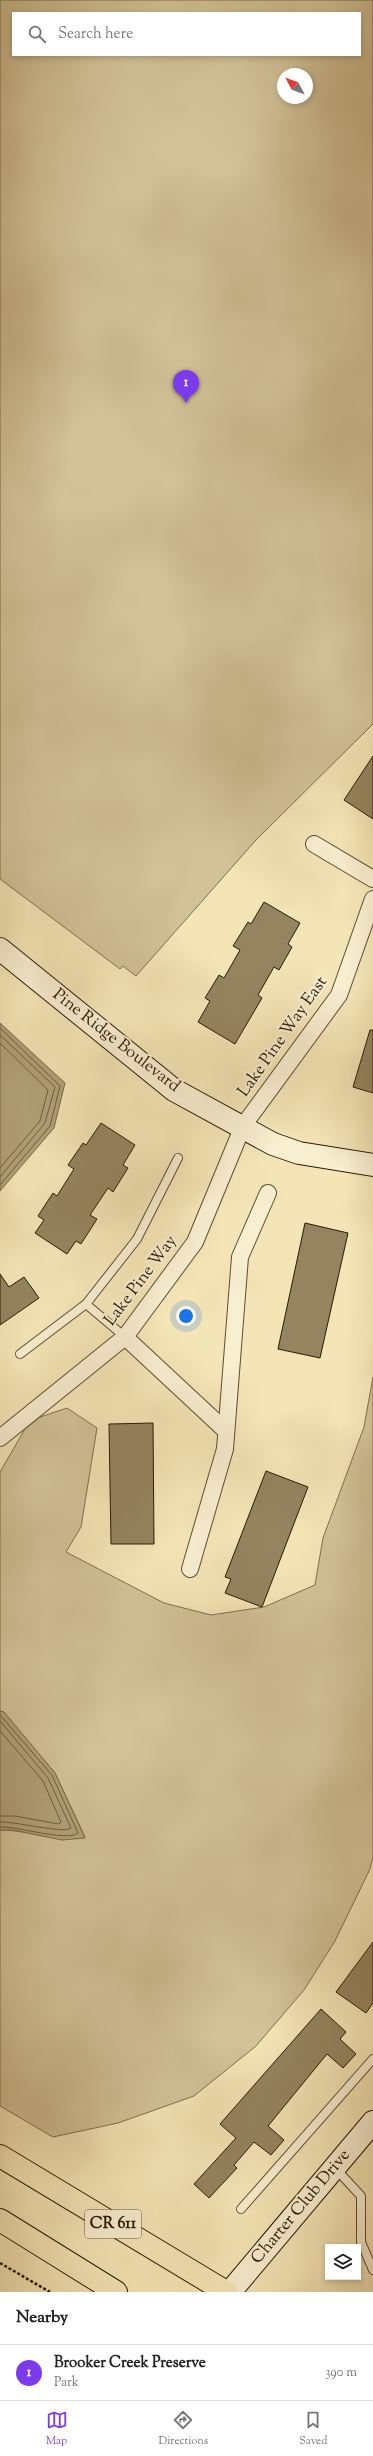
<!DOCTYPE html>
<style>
:root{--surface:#fff;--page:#f2f2f2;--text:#222;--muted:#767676;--line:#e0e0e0;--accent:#7c3aed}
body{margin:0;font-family:"Sorts Mill Goudy",serif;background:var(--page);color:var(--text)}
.controls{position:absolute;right:12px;bottom:12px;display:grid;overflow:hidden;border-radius:0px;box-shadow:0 2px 6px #0003}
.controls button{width:36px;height:36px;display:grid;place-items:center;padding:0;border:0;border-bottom:1px solid var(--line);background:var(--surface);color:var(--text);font:20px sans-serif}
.compass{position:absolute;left:277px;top:68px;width:36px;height:36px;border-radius:50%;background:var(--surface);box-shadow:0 2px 6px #0003;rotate:311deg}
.you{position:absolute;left:186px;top:1316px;width:14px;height:14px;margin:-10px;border:3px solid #fff;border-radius:50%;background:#1a73e8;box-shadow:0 0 0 6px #1a73e833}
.badge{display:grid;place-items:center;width:26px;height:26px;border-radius:50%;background:var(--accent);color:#fff;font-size:13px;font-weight:700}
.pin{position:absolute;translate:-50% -33px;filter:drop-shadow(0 1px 2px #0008)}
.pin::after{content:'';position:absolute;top:21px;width:14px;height:12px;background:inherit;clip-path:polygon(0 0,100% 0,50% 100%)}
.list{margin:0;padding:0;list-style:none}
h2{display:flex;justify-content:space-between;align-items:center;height:52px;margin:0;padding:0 16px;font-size:17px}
h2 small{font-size:13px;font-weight:400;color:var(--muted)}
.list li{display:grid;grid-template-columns:26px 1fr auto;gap:12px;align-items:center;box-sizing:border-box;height:56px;padding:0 16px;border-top:1px solid var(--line)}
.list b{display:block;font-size:15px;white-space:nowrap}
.list p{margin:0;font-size:13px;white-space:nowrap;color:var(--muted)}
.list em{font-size:13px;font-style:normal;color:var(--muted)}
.icon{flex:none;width:22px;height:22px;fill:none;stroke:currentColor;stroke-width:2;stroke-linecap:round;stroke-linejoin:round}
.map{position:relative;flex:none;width:373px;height:2292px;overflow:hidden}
.search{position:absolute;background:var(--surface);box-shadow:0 2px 6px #0003;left:12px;right:12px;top:12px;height:44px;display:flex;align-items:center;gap:10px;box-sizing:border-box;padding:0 14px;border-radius:0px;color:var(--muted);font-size:15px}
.sheet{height:108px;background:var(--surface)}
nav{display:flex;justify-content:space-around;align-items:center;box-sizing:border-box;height:56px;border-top:1px solid var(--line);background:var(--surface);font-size:11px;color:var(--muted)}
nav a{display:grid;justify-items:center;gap:2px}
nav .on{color:var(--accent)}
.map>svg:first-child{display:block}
.green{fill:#d2c298;stroke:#7f6e4e;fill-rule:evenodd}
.water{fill:#b0a079;stroke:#7b6a4a}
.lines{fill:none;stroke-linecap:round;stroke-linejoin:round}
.shore{stroke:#6e5d3e;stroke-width:1}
.building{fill:#948460;stroke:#2c1a03}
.lane-casing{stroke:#5e4d30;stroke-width:10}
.street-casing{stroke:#5e4d30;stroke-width:18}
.secondary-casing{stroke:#2c1a03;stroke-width:24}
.primary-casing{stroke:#2c1a03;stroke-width:24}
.path{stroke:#2c1a03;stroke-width:2.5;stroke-dasharray:3 2;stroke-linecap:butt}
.lane{stroke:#f8eed0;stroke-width:8}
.street{stroke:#f8eed0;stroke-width:16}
.secondary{stroke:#f8eed0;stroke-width:22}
.primary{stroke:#f4e5b6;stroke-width:22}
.labels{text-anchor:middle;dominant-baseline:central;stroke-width:4;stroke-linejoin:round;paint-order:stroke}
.shield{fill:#f8eed0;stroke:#695a40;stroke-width:1}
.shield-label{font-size:16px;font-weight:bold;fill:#2c1a03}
.street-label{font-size:17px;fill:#2c1a03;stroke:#f8eed0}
</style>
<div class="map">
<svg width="373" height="2292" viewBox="0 0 373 2292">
<rect width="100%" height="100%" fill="#f4e5b6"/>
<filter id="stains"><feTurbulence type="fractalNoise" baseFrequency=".005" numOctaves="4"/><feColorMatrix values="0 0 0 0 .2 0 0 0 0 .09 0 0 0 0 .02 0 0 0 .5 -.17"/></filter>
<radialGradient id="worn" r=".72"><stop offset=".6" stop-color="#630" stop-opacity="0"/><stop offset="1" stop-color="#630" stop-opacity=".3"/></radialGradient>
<g class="green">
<path d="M 0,0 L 373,0 L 373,724 L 256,840 L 136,976 L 123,966 L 120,969 L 0,879 ZM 13,13 L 360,13 L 360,55 L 13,55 ZM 283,74 L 307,74 L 307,98 L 283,98 Z"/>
<path d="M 373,1377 L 373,1857 L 370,1869 L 335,1941 L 304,1990 L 256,2046 L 194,2096 L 118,2123 L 53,2137 L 0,2106 L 0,1830 C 29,1830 56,1843 85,1837 L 55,1773 L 4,1713 L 0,1711 L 0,1472 L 25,1429 L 40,1417 L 67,1408 L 97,1428 L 81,1527 L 66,1552 L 164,1603 L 211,1615 L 264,1607 L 315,1585 L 323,1538 L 364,1427 Z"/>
</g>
<g class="water">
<path d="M 0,1023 L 65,1083 L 54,1128 L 0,1191 Z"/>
<path d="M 0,1711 L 4,1712 L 55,1773 L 85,1838 L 62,1840 L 13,1830 L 0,1830 Z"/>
</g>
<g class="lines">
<g class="shore">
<path d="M 0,1028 L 60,1086 L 50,1126 L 0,1185"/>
<path d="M 0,1035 L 55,1087 L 45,1123 L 0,1177"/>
<path d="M 0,1043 L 48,1090 L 40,1121 L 0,1168"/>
<path d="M 0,1715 L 52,1775 L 78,1833 C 67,1842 17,1826 0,1827"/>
<path d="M 0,1721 L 48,1778 L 71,1828 C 64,1834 14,1821 0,1822"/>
<path d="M 0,1731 L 43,1781 L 61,1822 L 59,1824 L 15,1816 L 0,1816"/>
</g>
</g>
<g class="building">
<path d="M 373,756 L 373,819 L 344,800 Z"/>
<path d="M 264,902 L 300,923 L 288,944 L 292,947 L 279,970 L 274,967 L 258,995 L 262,998 L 235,1044 L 198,1022 L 210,1001 L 205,998 L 219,975 L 224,978 L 240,950 L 233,946 L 248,922 L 251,924 Z"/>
<path d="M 370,1030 L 373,1030 L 373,1093 L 353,1087 Z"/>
<path d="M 101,1123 L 135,1145 L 123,1165 L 128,1168 L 113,1192 L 108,1188 L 90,1215 L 97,1219 L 81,1244 L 76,1241 L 67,1254 L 35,1233 L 44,1220 L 38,1216 L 53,1193 L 57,1196 L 74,1169 L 68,1165 L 83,1143 L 86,1145 Z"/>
<path d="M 305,1223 L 348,1233 L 320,1358 L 278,1349 Z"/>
<path d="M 0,1274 L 9,1287 L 24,1277 L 39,1298 L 0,1325 Z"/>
<path d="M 153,1423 L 154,1544 L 111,1544 L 109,1424 Z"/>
<path d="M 266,1471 L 308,1487 L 262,1607 L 225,1593 L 231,1579 L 225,1577 Z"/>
<path d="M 373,1942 L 373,2003 L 366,2013 L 336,1992 Z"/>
<path d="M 321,2009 L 346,2032 L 340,2039 L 356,2054 L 343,2068 L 327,2054 L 268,2126 L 284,2140 L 271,2155 L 254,2142 L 234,2165 L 237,2168 L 209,2198 L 194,2184 L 236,2138 L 220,2124 Z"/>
</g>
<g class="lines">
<g class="lane-casing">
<g id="lane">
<path d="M 125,1337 L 86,1304 L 137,1239 L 178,1158"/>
<path d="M 20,1354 L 86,1304"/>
<path d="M 336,2169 L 361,2196 L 361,2242 L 373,2270"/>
<path d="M 241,2209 L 373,2059"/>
</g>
</g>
<g class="street-casing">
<g id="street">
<path d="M 314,844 L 373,879"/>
<path d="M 125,1337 L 226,1431"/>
<path d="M 0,1438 L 125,1337 L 195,1242 L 243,1126 L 339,995 L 373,899"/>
<path d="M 190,1569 L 225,1449 L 240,1257 L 268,1193"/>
</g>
</g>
<g class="secondary-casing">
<g id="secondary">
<path d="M 0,949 L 174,1090 L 273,1144 L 299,1153 L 373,1165"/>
<path d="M 230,2292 L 373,2122"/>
</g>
</g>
<g class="primary-casing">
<g id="primary">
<path d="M 0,2156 L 226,2292"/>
<path d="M 0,2220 L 116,2292"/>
</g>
</g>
<path class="path" d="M 0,2263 L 50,2292"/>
<use href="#lane" class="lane"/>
<use href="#street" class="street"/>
<use href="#secondary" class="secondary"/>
<use href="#primary" class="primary"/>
</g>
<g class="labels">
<rect class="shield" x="85" y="2210" width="56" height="28" rx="3"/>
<g class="shield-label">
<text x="113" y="2224">CR 611</text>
</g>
<g class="street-label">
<text transform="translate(283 1037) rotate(-55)">Lake Pine Way East</text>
<text transform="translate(116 1041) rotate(38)">Pine Ridge Boulevard</text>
<text transform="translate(141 1281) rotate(-53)">Lake Pine Way</text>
<text transform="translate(301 2207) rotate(-50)">Charter Club Drive</text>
</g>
</g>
<rect width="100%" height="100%" filter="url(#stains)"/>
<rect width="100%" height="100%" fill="url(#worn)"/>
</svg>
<div class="controls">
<button><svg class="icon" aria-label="layers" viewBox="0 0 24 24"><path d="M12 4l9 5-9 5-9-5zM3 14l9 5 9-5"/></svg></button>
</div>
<svg class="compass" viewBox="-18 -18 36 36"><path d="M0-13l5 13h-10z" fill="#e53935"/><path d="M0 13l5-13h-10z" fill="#767676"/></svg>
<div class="you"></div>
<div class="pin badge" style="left:186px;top:403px">1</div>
<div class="search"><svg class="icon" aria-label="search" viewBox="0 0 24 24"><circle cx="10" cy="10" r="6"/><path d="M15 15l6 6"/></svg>Search here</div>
</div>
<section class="sheet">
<h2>Nearby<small></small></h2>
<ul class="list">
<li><span class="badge">1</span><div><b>Brooker Creek Preserve</b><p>Park</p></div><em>390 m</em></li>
</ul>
</section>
<nav>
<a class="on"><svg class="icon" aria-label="map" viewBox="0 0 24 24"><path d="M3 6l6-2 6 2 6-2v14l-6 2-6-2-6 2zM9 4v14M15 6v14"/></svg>Map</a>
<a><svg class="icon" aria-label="directions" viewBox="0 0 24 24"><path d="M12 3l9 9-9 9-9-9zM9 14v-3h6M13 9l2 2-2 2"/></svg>Directions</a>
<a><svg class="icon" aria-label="saved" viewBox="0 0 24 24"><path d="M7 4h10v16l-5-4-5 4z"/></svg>Saved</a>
</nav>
